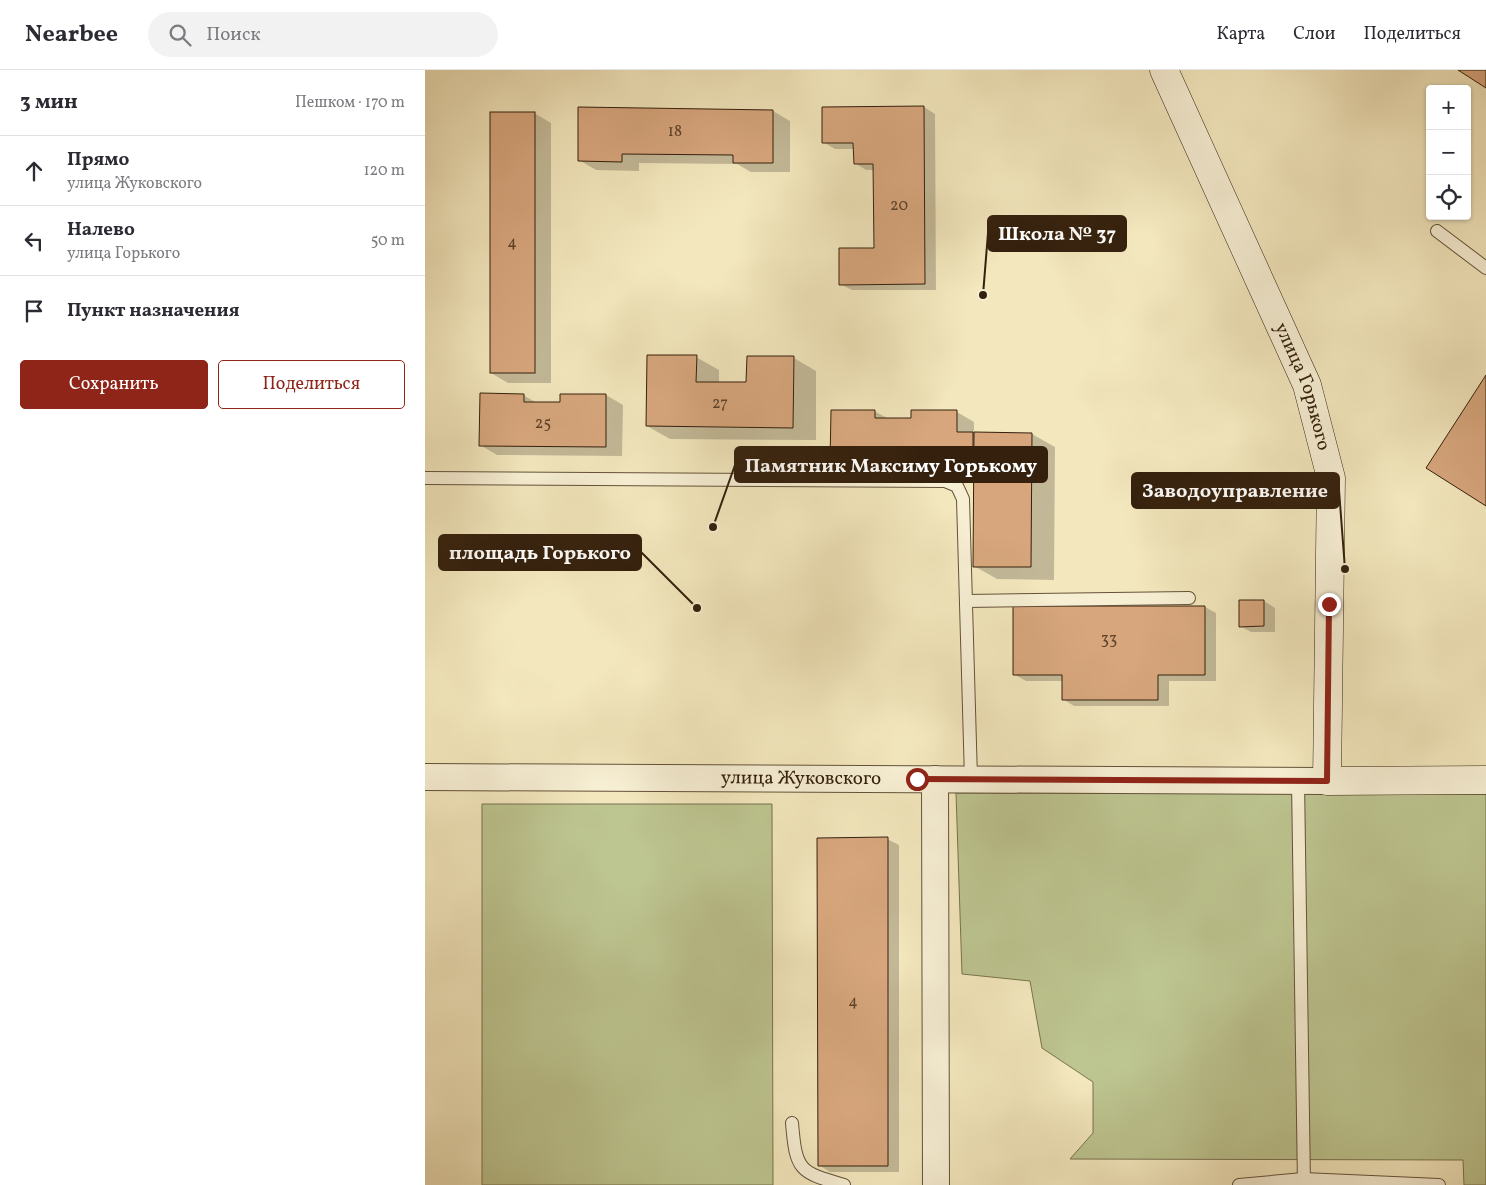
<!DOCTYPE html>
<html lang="ru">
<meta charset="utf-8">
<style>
:root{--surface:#fff;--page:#f2f2f3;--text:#2b2b33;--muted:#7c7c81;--line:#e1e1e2;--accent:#8f2418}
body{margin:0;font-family:Vollkorn,serif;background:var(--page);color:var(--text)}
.controls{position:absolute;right:15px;top:15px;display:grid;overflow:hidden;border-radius:5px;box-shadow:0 1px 4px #0004}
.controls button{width:45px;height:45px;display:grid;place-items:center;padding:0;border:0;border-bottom:1px solid var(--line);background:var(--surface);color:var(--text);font:25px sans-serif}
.stop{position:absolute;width:15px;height:15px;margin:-11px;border:4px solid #8f2418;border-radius:50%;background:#fff}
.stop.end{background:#8f2418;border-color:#fff;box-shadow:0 1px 5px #0008}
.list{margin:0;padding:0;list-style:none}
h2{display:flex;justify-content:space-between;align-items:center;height:65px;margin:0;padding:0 20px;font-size:21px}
h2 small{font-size:16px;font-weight:400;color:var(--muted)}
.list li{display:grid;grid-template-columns:32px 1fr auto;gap:15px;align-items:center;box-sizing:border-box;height:70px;padding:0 20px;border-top:1px solid var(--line)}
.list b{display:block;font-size:19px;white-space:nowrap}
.list p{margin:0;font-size:16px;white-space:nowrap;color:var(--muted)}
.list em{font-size:16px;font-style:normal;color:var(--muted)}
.actions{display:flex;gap:10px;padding:15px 20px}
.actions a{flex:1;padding:11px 0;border:1px solid var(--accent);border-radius:5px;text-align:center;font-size:18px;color:var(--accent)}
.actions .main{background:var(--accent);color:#fff}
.icon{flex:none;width:28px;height:28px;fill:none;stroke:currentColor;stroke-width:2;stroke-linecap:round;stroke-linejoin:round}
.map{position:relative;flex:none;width:1061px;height:1115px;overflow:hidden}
header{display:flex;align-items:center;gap:30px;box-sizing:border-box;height:70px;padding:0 25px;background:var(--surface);border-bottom:1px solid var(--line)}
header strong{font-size:24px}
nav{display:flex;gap:28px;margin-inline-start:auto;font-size:18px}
.search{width:350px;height:45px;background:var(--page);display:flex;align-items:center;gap:12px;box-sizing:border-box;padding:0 18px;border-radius:28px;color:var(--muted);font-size:19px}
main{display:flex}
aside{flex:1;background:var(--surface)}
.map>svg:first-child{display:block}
.green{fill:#bdc590;stroke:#78724e}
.shadow{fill:#0003}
.building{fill:#d7a67d;stroke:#34200d}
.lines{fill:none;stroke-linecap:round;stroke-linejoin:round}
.service-casing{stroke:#645239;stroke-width:14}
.minor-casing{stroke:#645239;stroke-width:28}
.secondary-casing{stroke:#34200d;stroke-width:29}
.service{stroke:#f7efd4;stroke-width:12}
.minor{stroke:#f7efd4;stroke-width:26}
.secondary{stroke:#f7efd4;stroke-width:28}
.route{stroke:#8f2418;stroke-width:6}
.labels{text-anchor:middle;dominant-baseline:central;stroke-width:4.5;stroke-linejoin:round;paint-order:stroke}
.number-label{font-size:16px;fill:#5d4229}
.street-label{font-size:19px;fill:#34200d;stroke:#f7efd4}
.leader{fill:none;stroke:#34200d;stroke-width:2}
.callout-dot{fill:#34200d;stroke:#f7efd4;stroke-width:2}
.callout{fill:#34200d;stroke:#34200d;stroke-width:2}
.callout-label{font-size:20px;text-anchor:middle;font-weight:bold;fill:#fff}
</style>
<header>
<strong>Nearbee</strong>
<div class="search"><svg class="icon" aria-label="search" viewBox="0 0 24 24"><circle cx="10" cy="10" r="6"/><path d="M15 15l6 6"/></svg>Поиск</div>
<nav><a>Карта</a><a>Слои</a><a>Поделиться</a></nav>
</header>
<main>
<aside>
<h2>3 мин<small>Пешком · 170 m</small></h2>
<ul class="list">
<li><svg class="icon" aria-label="ahead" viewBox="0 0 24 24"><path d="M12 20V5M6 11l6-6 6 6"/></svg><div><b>Прямо</b><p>улица Жуковского</p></div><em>120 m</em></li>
<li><svg class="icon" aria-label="left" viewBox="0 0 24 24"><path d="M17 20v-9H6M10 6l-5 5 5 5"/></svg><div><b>Налево</b><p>улица Горького</p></div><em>50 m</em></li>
<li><svg class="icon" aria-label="arrive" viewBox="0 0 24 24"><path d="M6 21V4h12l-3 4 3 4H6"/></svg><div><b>Пункт назначения</b></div></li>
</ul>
<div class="actions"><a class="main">Сохранить</a><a>Поделиться</a></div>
</aside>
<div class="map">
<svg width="1061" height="1115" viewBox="0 0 1061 1115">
<rect width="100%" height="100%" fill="#f3e7bd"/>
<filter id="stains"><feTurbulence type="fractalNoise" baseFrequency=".004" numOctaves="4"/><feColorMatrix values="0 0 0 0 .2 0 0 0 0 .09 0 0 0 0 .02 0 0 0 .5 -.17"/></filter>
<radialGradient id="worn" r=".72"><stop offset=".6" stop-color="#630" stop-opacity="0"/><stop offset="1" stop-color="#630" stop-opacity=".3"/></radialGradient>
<g class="green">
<path d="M 531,723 L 1061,724 L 1061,1115 L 1039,1115 L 1038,1090 L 645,1089 L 668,1063 L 668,1012 L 617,978 L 605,911 L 537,904 Z"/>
<path d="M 57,734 L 347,734 L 348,1115 L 57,1115 Z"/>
</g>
<g class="shadow">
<path d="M 499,37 L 510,44 L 511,220 L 427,220 L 415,214 L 450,179 L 450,100 L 441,100 L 430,93 L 430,79 L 410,79 L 398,72 L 398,38 Z"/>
<path d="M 348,41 L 365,51 L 365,102 L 326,102 L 312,94 L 214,93 L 214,101 L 171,100 L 154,90 Z"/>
<path d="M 109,43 L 126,53 L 126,313 L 83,313 L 66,303 Z"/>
<path d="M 271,287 L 294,300 L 294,313 L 323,314 L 369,288 L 391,301 L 391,370 L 245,369 L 222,356 Z"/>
<path d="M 98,325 L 112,333 L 136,333 L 181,325 L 198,335 L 197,386 L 72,385 L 55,375 Z"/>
<path d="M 449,341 L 464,349 L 487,349 L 532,342 L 549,352 L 549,364 L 607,364 L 630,377 L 629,510 L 572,509 L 549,496 L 550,402 L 423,401 L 406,391 Z"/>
<path d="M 839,531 L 850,538 L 850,562 L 826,562 L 815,556 Z"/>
<path d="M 780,537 L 791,543 L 791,611 L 744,611 L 744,636 L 649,636 L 638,629 L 638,611 L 601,611 L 590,605 Z"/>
<path d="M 462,769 L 474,775 L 474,1102 L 405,1102 L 394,1095 Z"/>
</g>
<g class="building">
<path d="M 1033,0 L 1061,0 L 1061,18 Z"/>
<path d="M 499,36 L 500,214 L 414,215 L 414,178 L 449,178 L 448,94 L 429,94 L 428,73 L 397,73 L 397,37 Z"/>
<path d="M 153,37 L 348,40 L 348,93 L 308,93 L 308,85 L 197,84 L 197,92 L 153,91 Z"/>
<rect x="65" y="42" width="45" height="261"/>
<path d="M 222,285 L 272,285 L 271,312 L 321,312 L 322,286 L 369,286 L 368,358 L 221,356 Z"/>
<path d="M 1061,305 L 1061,436 L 1001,398 Z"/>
<path d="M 55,323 L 99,324 L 99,332 L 135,332 L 135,324 L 181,324 L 181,377 L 54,376 Z"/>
<path d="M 406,340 L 450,340 L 450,348 L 486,348 L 486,340 L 532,340 L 532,362 L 548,362 L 548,382 L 532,381 L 532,392 L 405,392 Z"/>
<path d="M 549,362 L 607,363 L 606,497 L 548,497 Z"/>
<path d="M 814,530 L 839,530 L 839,556 L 814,557 Z"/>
<path d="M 588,536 L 780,536 L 780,605 L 733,605 L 733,630 L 637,630 L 637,605 L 588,605 Z"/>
<path d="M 463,767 L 463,1096 L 393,1096 L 392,768 Z"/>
</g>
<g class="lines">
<g class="service-casing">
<g id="service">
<path d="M 1012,161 L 1061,198"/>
<path d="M 0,408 L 520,411 L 532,416 L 538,429 L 546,709"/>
<path d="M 541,531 L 764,528"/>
<path d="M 873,711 L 879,1115"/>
<path d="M 367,1053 C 371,1101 374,1102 419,1115"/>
<path d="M 814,1115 L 878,1109 L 1014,1115"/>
</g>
</g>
<g class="minor-casing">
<g id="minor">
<path id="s1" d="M 0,707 L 902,711"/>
<path d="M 510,709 L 511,1115"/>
</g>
</g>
<g class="secondary-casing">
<g id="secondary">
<path id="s2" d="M 739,0 L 882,315 L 906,408 L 902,711 L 1061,710"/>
</g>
</g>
<use href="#service" class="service"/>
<use href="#minor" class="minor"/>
<use href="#secondary" class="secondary"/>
</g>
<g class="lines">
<path class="route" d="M 492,709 L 902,711 L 904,534"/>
</g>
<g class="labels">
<g class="number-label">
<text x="250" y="62">18</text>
<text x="474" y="136">20</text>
<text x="87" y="173">4</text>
<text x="295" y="334">27</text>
<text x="118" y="354">25</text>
<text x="684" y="570">33</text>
<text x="428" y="932">4</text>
</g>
<g class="street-label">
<text stroke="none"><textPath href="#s2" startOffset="346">улица Горького</textPath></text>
<text stroke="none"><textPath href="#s1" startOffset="376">улица Жуковского</textPath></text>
</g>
</g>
<path class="leader" d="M558 225L563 163M288 457L310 395M920 499L914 420M272 538L216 482"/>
<g class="callout-dot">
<circle cx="558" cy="225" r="5"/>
<circle cx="288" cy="457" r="5"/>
<circle cx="920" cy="499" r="5"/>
<circle cx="272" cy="538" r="5"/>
</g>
<g class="callout">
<rect x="563" y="146" width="138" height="35" rx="5"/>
<rect x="310" y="377" width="312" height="35" rx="5"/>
<rect x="707" y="403" width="207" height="35" rx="5"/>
<rect x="14" y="465" width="202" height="35" rx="5"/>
</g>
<g class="callout-label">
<text x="632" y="170">Школа № 37</text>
<text x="466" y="402">Памятник Максиму Горькому</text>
<text x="810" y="427">Заводоуправление</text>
<text x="115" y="489">площадь Горького</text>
</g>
<rect width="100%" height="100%" filter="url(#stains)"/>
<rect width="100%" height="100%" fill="url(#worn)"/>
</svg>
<div class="controls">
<button>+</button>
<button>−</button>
<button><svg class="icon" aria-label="locate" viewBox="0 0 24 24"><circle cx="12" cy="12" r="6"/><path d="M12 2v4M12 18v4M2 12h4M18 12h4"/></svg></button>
</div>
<div class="stop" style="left:492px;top:709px"></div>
<div class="stop end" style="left:904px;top:534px"></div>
</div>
</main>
